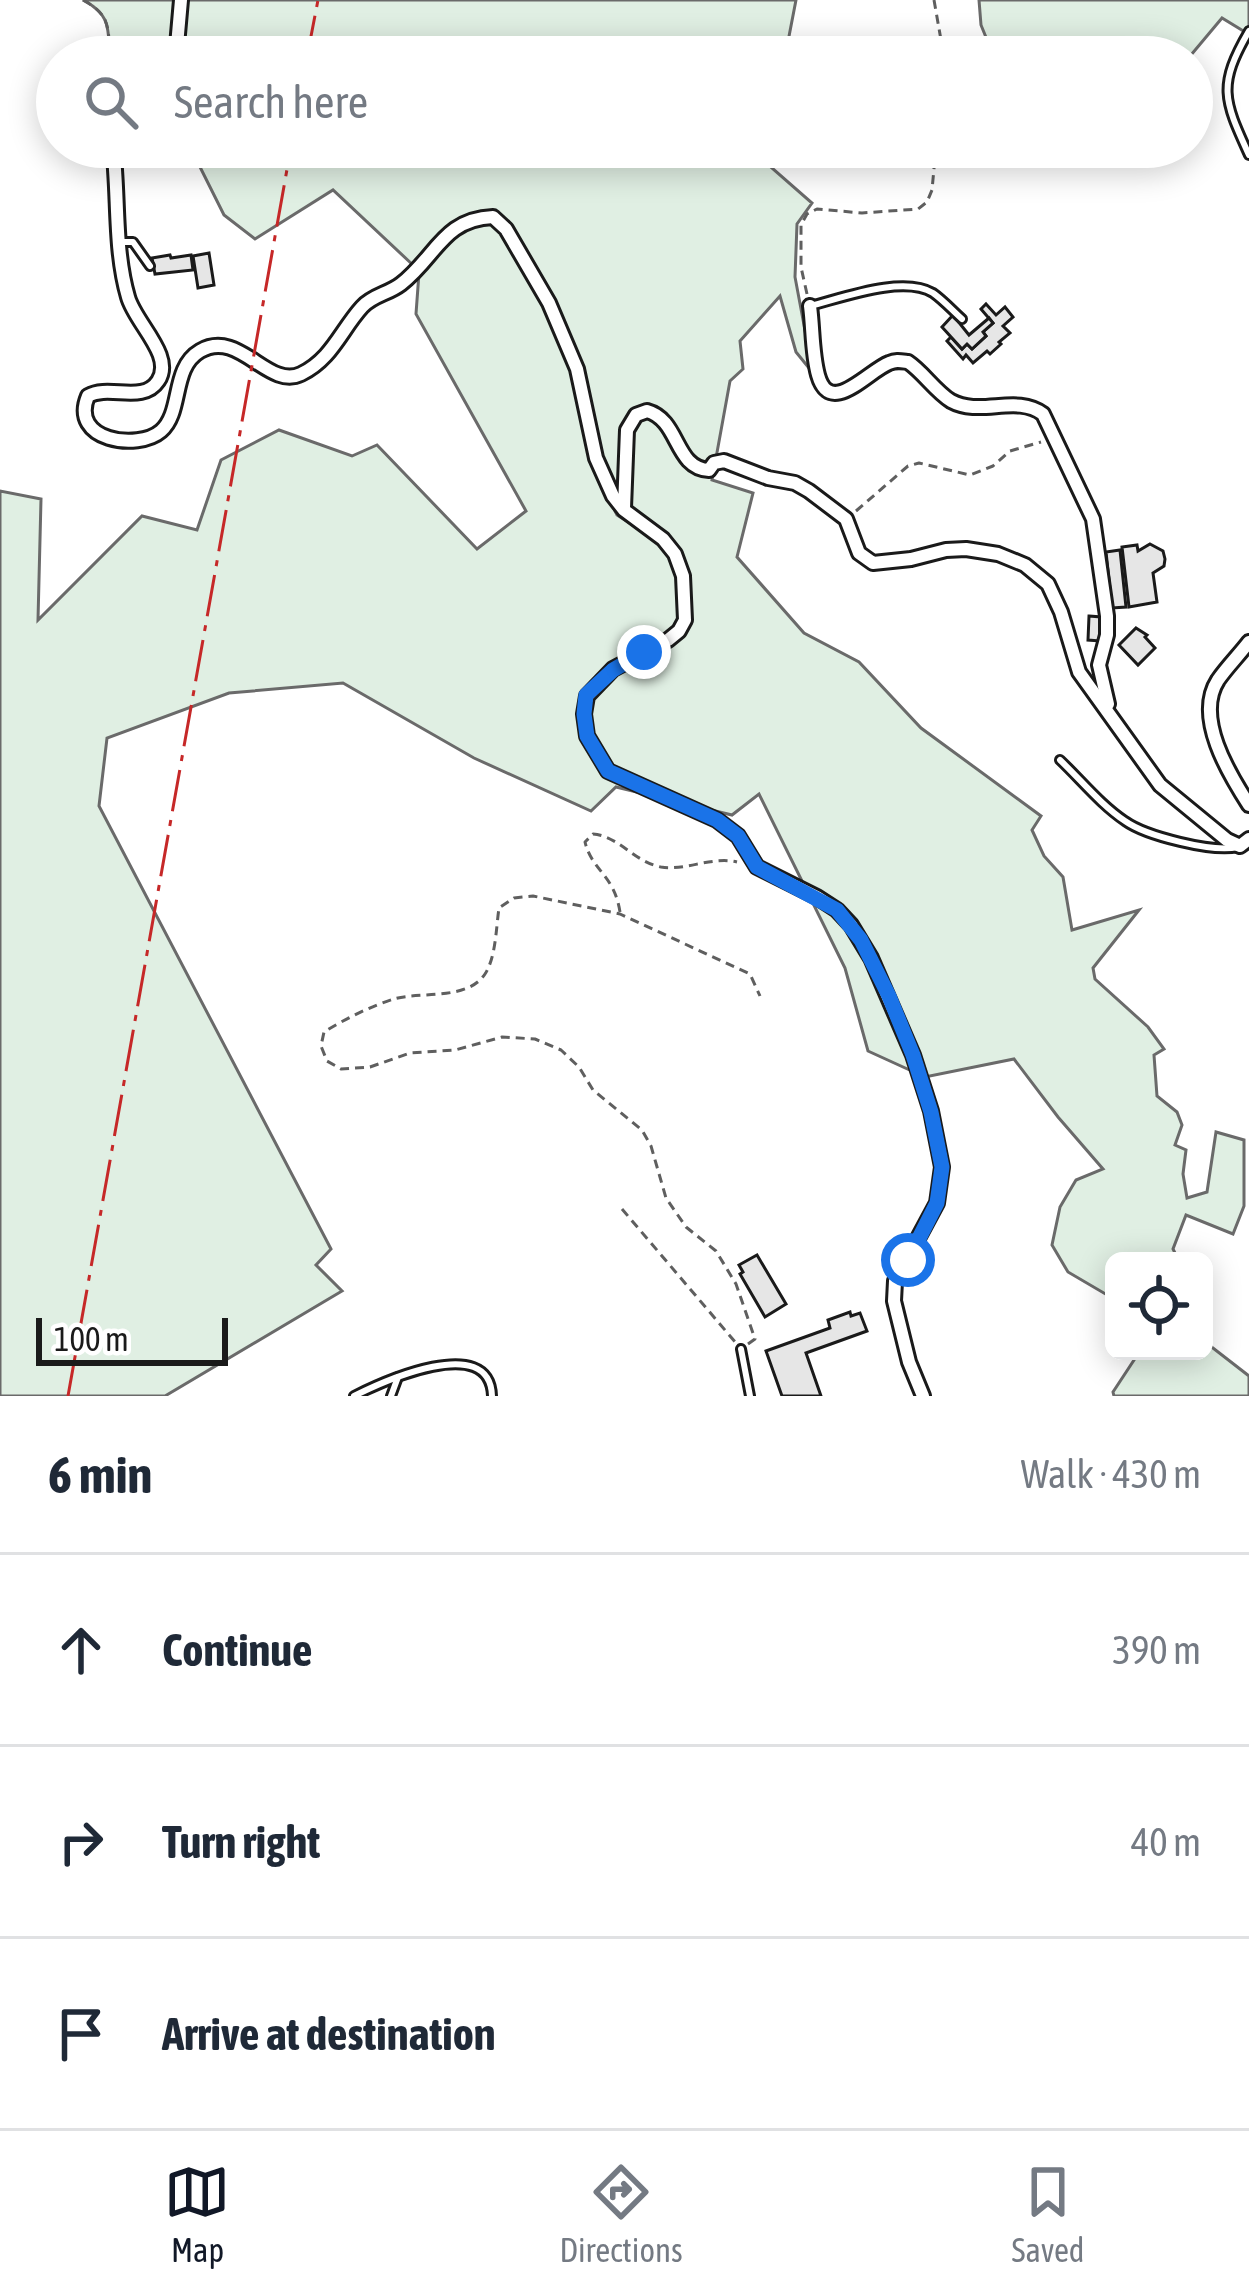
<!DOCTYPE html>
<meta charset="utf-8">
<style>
:root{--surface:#fff;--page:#f6f6f7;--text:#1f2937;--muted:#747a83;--line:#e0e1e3;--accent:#111827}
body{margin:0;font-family:"Asap Condensed",sans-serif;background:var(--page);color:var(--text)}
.controls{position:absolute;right:36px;bottom:36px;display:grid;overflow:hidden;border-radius:18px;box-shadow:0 6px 30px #0003}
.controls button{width:108px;height:108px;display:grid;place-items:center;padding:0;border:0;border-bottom:3px solid var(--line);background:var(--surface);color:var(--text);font:60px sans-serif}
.scale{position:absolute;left:36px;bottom:30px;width:192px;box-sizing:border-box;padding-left:12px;border:6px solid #1a1a1a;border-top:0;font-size:33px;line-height:42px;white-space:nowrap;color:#1a1a1a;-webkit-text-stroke:9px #fff;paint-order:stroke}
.stop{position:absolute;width:36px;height:36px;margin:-27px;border:9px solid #1a73e8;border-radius:50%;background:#fff}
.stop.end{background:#1a73e8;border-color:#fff;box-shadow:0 3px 12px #0008}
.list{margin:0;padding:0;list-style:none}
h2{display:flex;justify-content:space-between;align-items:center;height:156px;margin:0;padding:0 48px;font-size:51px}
h2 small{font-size:39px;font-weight:400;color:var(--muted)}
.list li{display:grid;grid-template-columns:78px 1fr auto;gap:36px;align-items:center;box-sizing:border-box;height:192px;padding:0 48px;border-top:3px solid var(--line)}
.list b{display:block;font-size:45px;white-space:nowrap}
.list em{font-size:39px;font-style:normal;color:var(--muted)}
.icon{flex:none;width:66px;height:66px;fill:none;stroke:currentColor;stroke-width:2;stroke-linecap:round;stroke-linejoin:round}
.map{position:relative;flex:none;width:1249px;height:1396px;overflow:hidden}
.search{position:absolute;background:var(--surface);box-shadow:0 6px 30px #0003;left:36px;right:36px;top:36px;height:132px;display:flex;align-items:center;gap:30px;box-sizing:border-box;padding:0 42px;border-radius:66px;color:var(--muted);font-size:45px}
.sheet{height:732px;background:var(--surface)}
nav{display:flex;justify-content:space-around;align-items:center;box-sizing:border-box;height:168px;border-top:3px solid var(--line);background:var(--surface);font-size:33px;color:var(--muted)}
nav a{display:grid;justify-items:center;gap:6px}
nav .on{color:var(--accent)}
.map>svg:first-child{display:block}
.green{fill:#e0efe3;stroke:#6a6a6a;stroke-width:3}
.building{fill:#e6e6e6;stroke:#1a1a1a;stroke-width:3}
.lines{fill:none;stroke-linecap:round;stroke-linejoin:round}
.lane-casing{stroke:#1a1a1a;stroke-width:12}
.street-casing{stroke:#1a1a1a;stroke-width:18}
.path{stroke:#5f5f5f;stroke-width:3;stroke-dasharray:9 6;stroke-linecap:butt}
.lane{stroke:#fff;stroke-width:6}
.street{stroke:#fff;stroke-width:12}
.power{stroke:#c62828;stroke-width:3;stroke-dasharray:42 9 6 9;stroke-linecap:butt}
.route{stroke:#1a73e8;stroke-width:15}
</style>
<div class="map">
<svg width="1249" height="1396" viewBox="0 0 1249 1396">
<rect width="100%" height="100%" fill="#fff"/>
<g class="green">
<path d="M 83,0 L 176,0 L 171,57 L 110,57 C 108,28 111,15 83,0 Z"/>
<path d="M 186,0 L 796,0 L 785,57 L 180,57 Z"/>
<path d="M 979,0 L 1249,0 L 1249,26 L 1245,32 L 1222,18 L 1191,55 L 994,57 L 981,25 Z"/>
<path d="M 190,147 L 748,147 L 812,203 L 797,224 L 795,277 L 813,373 L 796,352 L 780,296 L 740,341 L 743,369 L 730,381 L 712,480 L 753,493 L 737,557 L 804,633 L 859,662 L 921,728 L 1041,816 L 1032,830 L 1044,856 L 1063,877 L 1072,930 L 1139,910 L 1093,968 L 1095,979 L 1148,1027 L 1164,1049 L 1154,1055 L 1157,1096 L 1177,1112 L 1182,1125 L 1175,1145 L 1186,1150 L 1183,1174 L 1187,1198 L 1207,1192 L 1216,1132 L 1244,1140 L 1244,1206 L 1233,1234 L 1186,1215 L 1173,1249 L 1179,1261 L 1114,1261 L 1114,1299 L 1068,1272 L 1052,1245 L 1060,1207 L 1076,1180 L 1103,1169 L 1058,1117 L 1014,1059 L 925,1077 L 868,1051 L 845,968 L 759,794 L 732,815 L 616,787 L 591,811 L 474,758 L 343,683 L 229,693 L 107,738 L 99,806 L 331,1249 L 316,1265 L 342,1291 L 165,1396 L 0,1396 L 0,491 L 41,499 L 38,620 L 142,516 L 197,530 L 221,460 L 279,430 L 352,456 L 377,445 L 477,549 L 526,511 L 416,314 L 419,273 L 459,230 L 470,224 L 492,222 L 502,232 L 545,305 L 573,371 L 592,460 L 609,499 L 617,515 L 659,542 L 671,557 L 678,585 L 688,576 C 675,539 659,530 628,508 L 632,432 L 639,418 L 647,415 L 651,408 L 647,406 L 633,411 L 623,429 L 617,495 L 600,456 L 582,368 L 553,301 L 505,220 C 467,193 437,243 414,266 L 333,190 L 255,239 L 224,215 Z"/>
<path d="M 1204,1337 L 1209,1345 L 1249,1376 L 1249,1396 L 1114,1396 L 1113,1392 L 1140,1351 L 1204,1351 Z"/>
</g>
<g class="building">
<path d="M 209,253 L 214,285 L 198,288 L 193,256 Z"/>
<path d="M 170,255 L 171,258 L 191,255 L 193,270 L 155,274 L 152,258 Z"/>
<path d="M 986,304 L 996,315 L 1005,307 L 1013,317 L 1003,326 L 1010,333 L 999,342 L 1001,344 L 990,354 L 987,351 L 973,363 L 966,355 L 963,359 L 947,341 L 951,337 L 962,349 L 967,344 L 972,349 L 986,336 L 983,332 L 993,323 L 981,309 Z"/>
<path d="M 953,315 L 969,335 L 989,318 L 993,323 L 983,332 L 986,336 L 972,349 L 967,344 L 962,349 L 942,327 Z"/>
<path d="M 1150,544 L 1163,551 L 1165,559 L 1164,566 L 1153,573 L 1157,602 L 1129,607 L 1122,547 L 1137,545 L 1138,551 Z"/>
<path d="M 1120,550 L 1126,607 L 1112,608 L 1106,552 Z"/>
<path d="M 1089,616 L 1101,617 L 1100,641 L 1088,640 Z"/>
<path d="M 1136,628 L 1147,635 L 1145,637 L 1155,648 L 1138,665 L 1119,645 Z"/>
<path d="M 757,1255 L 786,1304 L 765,1317 L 740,1274 L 743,1272 L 739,1265 Z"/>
<path d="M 850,1312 L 851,1316 L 860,1313 L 867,1331 L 806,1353 L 821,1396 L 782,1396 L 766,1351 L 830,1328 L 828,1320 Z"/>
</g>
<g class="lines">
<g class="lane-casing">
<g id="lane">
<path d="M 1249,31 C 1217,86 1224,100 1249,155"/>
<path d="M 120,242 L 133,242 L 150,266"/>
<path d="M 810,306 C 842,298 903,275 933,293 C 943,300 952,310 962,319"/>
<path d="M 1060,760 C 1081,780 1101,805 1125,821 C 1146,836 1213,853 1238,847"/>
<path d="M 741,1349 L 750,1396"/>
<path d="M 354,1396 C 382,1382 490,1332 492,1396"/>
<path d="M 391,1396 L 398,1377"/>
</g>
</g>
<g class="street-casing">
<g id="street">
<path d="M 176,57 L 181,0"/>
<path d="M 113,147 C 119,196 114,249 128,297 C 135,323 175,356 158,381 C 143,404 109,384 88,396 C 69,441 138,451 161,431 C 183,412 171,368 200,351 C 239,328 268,390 301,374 C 332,359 341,330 362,307 C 373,295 388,294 401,284 C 436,257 443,219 493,217 L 506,229 L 549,303 L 577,369 L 596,458 L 613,496 L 624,510 L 663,539 L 675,554 L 683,576 L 685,620 L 679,631 L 668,640 L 613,669 L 587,696 L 584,714 L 587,736 L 608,771 L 717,820 L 738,836 L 757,867 L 817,897 L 837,910 L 851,925 L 871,958 L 913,1055 L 931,1111 L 942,1167 L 937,1203 L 895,1281 L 894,1301 L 909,1362 L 923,1396"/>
<path d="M 810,306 C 813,328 812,353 818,375 C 830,418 868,371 889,363 C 896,360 900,361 908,362 C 923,372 935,391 951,401 C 980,417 1017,394 1043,414 L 1093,519 L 1107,616 L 1107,635 L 1099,665 L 1108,704"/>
<path d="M 624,508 L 627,430 L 636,415 L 647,411 C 680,420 674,468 709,470 L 714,463 L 724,461 L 768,478 L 795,483 L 809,491 L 846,519 L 859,553 L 873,563 L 911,559 L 946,550 L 966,549 L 998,554 L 1025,565 L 1048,584 L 1061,612 L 1079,672 L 1160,785 L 1227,840 L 1240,846 L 1249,839"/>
<path d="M 1249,642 C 1239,655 1227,667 1218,680 C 1194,717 1229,774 1249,805"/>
</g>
</g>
<g class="path">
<path d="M 83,0 C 111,15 108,28 110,57"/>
<path d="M 934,0 L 944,57"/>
<path d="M 807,294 L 801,267 L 801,225 L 807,214 L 817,209 L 862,213 L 918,209 L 927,202 L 932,190 L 936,147"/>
<path d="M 856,511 L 908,466 L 919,463 L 970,475 L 993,466 L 1010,451 L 1041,442"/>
<path d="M 620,912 C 614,874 592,871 585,842 L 593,834 C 619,836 634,862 661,867 C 686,871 712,856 737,862"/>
<path d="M 622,1209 L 736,1343"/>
<path d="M 748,1344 L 755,1339 L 736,1284 L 716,1251 L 686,1227 L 666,1198 L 651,1146 L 642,1130 L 593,1090 L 579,1067 L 561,1050 L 535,1039 L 502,1037 L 455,1050 L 410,1053 L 370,1067 L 341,1069 L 327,1061 L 321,1046 L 324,1032 C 345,1019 371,1006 394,999 C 421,991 467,1001 485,974 C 496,957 496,928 499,908 L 514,898 L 533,896 L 620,914 L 750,974 L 760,996"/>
</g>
<use href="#lane" class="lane"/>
<use href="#street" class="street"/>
<g class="power">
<path d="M 307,57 L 318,0"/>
<path d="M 68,1396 L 291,147"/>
</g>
</g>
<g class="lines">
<path class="route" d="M 644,652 L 613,670 L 586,695 L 584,714 L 587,736 L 608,771 L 717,820 L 738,836 L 757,867 L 837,910 L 861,940 L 889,996 L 913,1055 L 931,1112 L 942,1167 L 937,1203 L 908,1260"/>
</g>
</svg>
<div class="controls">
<button><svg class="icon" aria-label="locate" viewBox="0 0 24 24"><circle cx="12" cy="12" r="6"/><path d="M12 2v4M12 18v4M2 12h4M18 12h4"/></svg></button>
</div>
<div class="scale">100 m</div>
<div class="stop" style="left:908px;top:1260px"></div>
<div class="stop end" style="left:644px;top:652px"></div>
<div class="search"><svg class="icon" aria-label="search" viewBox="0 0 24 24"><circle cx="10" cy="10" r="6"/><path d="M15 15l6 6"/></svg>Search here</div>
</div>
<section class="sheet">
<h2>6 min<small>Walk · 430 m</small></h2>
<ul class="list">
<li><svg class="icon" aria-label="ahead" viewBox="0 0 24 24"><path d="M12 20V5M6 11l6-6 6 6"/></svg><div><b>Continue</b></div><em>390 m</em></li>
<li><svg class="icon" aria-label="right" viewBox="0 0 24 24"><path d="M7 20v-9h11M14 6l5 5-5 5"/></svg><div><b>Turn right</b></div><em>40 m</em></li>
<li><svg class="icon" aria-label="arrive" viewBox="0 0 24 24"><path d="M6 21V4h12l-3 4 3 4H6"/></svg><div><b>Arrive at destination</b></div></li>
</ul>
</section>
<nav>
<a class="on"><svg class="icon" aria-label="map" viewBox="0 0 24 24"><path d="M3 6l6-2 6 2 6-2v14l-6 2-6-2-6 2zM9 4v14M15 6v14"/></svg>Map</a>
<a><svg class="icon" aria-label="directions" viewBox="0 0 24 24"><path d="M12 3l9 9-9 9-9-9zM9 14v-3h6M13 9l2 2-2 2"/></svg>Directions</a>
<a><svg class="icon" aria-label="saved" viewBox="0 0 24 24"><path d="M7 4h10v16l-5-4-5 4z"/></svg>Saved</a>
</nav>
